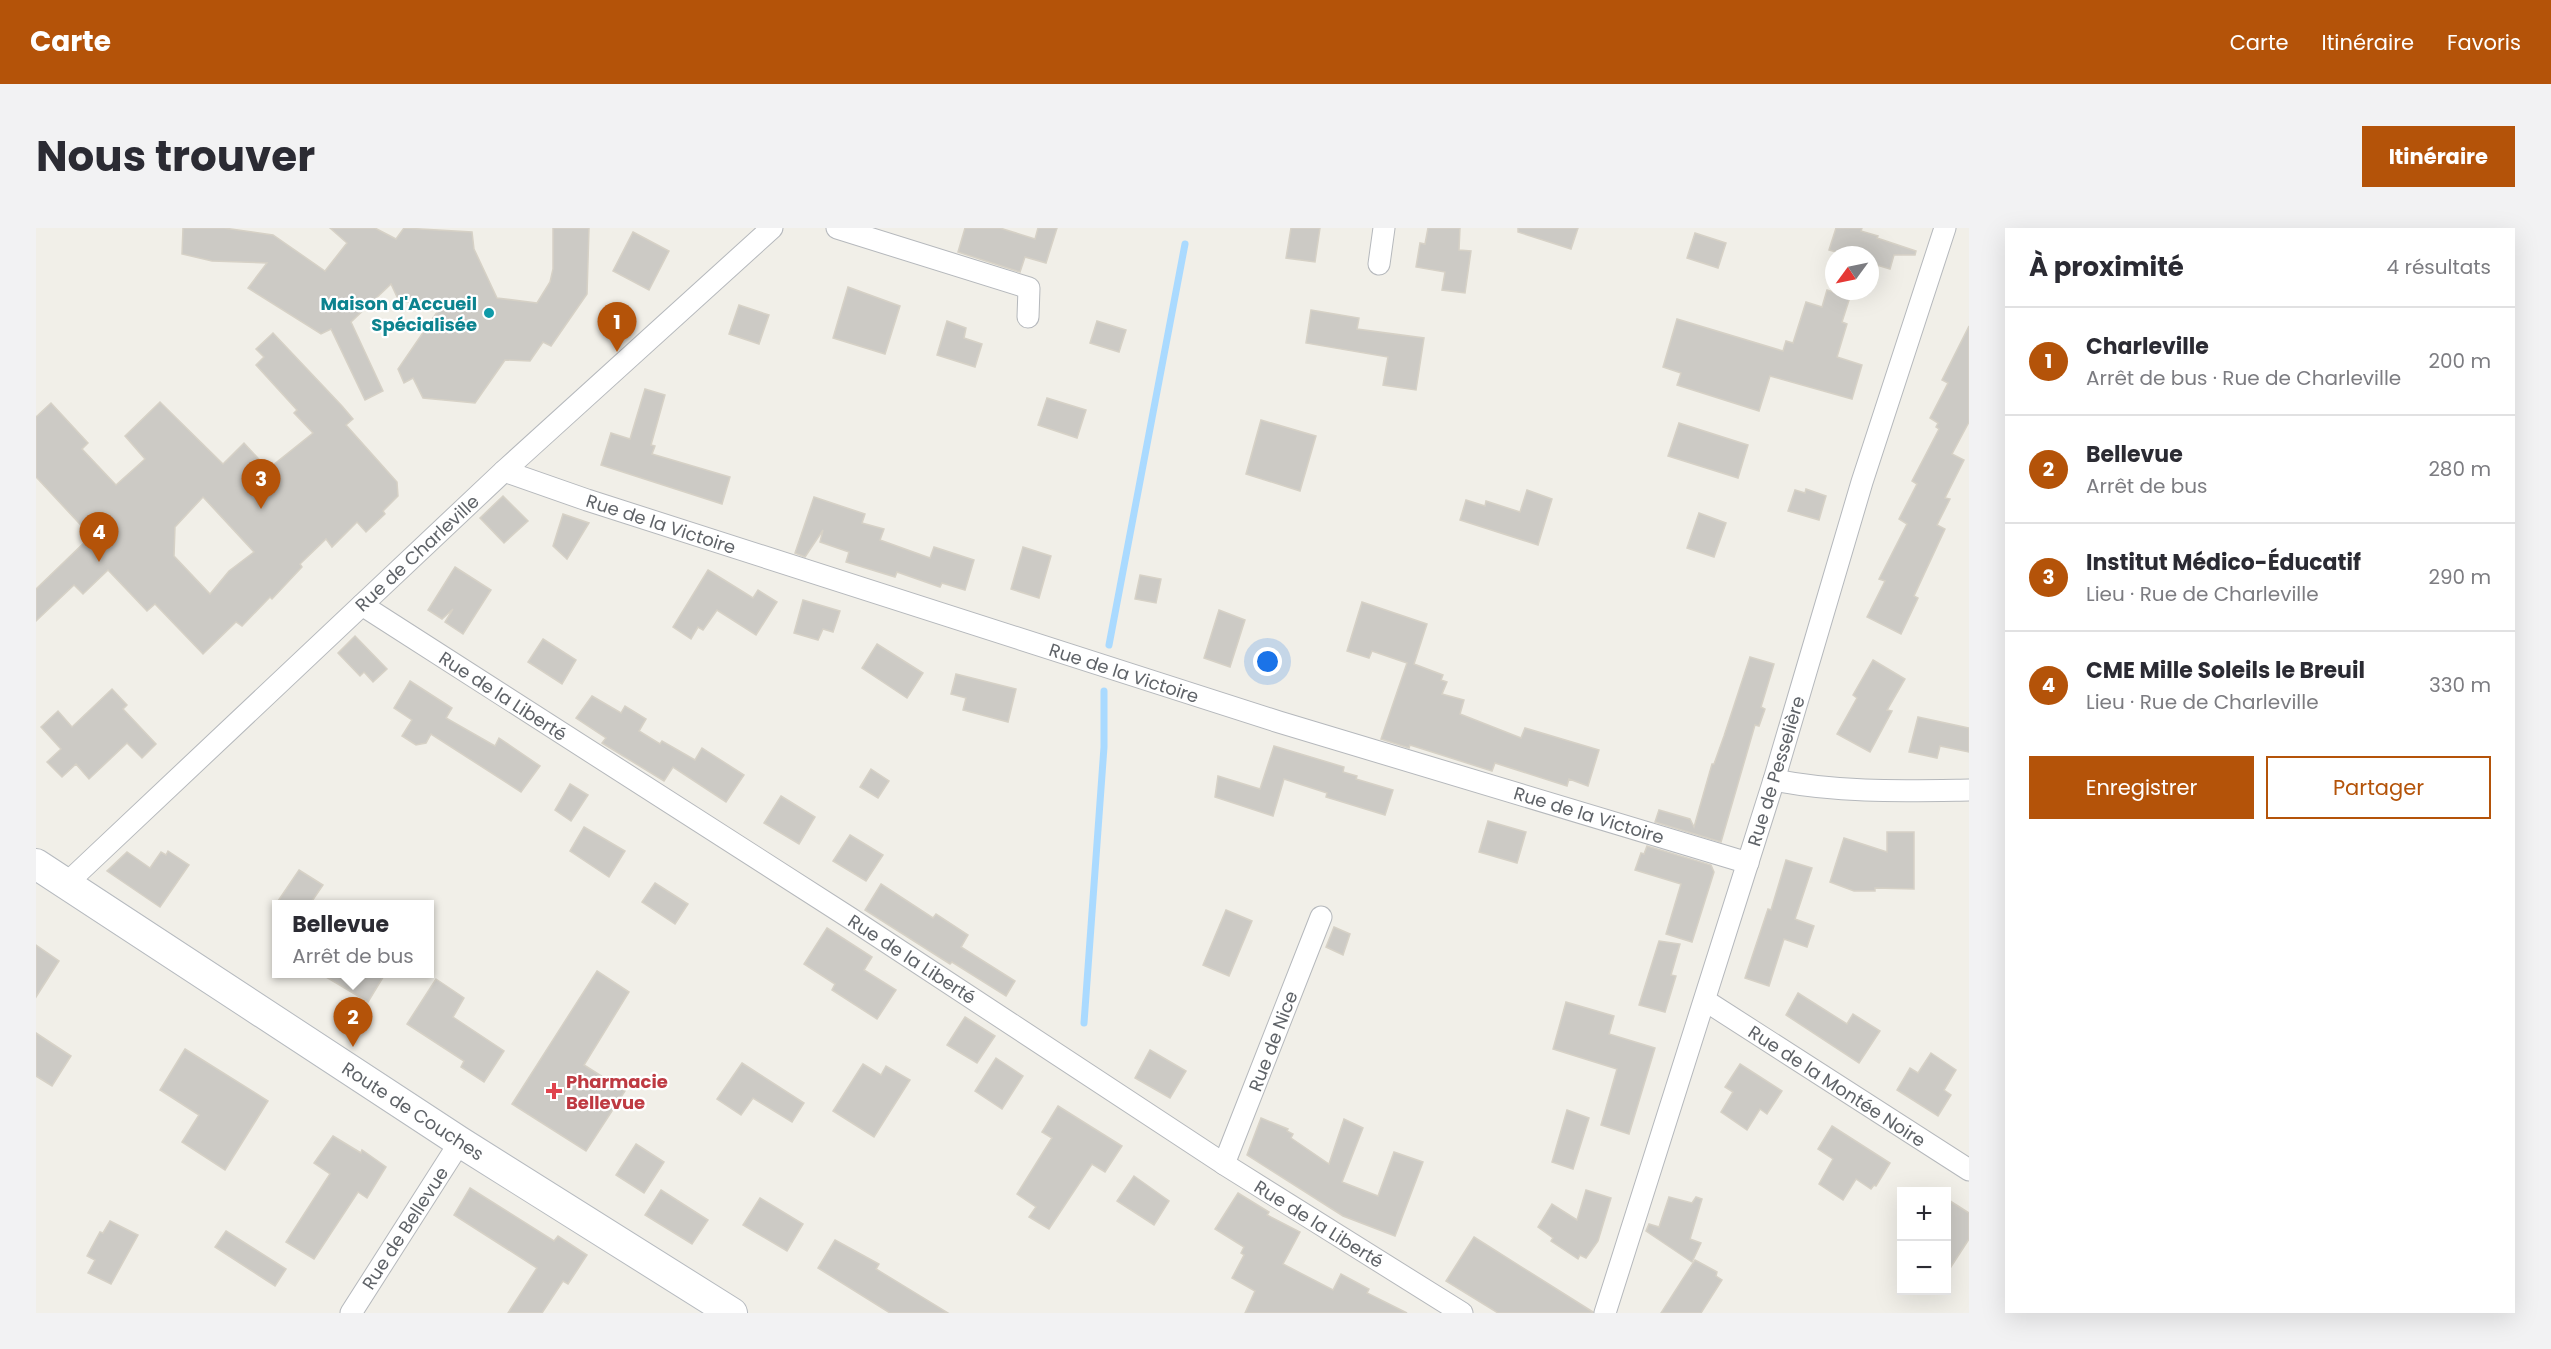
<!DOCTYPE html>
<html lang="fr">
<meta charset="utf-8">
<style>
:root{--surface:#fff;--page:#f2f2f3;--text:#2b2b33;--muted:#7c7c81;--line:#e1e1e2;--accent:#b45309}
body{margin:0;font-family:Poppins,sans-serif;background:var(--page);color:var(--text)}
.controls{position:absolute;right:18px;bottom:18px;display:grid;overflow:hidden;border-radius:0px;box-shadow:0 6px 24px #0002}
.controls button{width:54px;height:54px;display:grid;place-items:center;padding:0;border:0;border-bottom:2px solid var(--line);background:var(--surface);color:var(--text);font:30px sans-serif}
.compass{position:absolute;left:1789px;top:18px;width:54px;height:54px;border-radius:50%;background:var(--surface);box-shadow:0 6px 24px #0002;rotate:237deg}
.you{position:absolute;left:1232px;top:434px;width:21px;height:21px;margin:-15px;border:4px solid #fff;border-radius:50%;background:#1a73e8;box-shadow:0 0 0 9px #1a73e833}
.badge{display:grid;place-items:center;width:39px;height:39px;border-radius:50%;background:var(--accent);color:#fff;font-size:20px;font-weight:700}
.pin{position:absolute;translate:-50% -50px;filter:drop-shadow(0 2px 3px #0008)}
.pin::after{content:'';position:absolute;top:32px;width:21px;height:18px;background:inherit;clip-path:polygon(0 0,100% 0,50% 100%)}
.popup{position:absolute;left:236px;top:672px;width:162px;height:78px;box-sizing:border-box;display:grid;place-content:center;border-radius:0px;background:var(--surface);filter:drop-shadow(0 2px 4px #0005);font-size:20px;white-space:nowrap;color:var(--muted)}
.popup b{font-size:22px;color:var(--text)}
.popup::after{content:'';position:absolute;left:50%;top:100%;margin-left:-12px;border:12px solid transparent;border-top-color:var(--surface)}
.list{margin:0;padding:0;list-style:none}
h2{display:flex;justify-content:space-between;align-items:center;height:78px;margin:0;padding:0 24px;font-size:26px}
h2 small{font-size:20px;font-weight:400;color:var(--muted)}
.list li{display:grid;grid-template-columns:39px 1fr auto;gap:18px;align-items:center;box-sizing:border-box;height:108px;padding:0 24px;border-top:2px solid var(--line)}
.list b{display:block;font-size:22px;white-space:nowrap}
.list p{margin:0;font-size:20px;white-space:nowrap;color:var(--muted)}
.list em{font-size:20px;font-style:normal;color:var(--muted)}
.actions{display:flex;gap:12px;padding:18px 24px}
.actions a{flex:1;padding:14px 0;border:2px solid var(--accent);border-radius:0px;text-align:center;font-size:21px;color:var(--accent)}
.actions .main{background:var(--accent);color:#fff}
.map{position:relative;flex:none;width:1933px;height:1085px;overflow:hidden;border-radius:0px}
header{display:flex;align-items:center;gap:36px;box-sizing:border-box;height:84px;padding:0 30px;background:var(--accent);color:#fff}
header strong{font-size:28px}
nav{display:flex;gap:33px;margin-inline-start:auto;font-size:21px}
.intro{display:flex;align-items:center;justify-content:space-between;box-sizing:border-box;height:144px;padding:0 36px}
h1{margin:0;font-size:42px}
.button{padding:15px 27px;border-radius:0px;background:var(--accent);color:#fff;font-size:21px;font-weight:700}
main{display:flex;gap:36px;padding:0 36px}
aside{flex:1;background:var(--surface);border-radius:0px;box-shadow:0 6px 24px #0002}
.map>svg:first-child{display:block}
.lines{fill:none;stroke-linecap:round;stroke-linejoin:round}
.stream{stroke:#aadaff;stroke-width:7}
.building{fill:#cccac5;stroke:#d6d1c6;stroke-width:1.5;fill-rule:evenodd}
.street-casing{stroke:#b5b8bc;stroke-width:23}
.secondary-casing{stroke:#b6babf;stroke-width:32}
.street{stroke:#fff;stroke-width:21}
.secondary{stroke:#fff;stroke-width:30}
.culture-dot{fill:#0f9aa8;stroke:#fff;stroke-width:2}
.health-dot{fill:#e0444e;stroke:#fff;stroke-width:2}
.labels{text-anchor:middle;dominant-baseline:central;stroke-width:4.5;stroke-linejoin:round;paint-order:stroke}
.culture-label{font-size:18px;font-weight:bold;fill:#0d838f;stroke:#fff;text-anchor:end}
.street-label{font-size:18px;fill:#5f6368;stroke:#fff}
.health-label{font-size:18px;font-weight:bold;fill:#be3a42;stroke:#fff;text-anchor:start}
</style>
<header>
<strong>Carte</strong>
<nav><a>Carte</a><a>Itinéraire</a><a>Favoris</a></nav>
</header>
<div class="intro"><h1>Nous trouver</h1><a class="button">Itinéraire</a></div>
<main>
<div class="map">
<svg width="1933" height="1085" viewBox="0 0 1933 1085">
<rect width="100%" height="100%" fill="#f1efe8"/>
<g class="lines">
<g class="stream">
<path d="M 1073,417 L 1149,16"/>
<path d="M 1048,795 L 1068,519 L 1068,463"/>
</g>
</g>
<g class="building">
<path d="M 147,0 L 188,0 L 237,7 L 289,43 L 311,15 L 294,0 L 339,0 L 360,11 L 368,0 L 436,4 L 438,21 L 461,70 L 501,75 L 514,54 L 517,41 L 517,0 L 553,0 L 551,66 L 515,118 L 507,114 L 494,133 L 469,132 L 439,175 L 387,170 L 377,150 L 368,155 L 362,141 L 406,77 L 363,73 L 355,56 L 315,94 L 347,163 L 329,172 L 295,101 L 285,106 L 212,60 L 231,35 L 176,33 L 146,26 Z"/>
<path d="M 929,0 L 964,0 L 999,11 L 1002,0 L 1021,0 L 1010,35 L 989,29 L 984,44 L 922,24 Z"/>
<path d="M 1255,0 L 1284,0 L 1279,34 L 1250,30 Z"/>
<path d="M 1392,0 L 1424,0 L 1423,22 L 1435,23 L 1429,65 L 1406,62 L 1409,44 L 1380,39 L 1384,15 L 1389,16 Z"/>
<path d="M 1482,0 L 1542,0 L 1535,21 L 1482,4 Z"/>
<path d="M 1800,0 L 1826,0 L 1825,3 L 1842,8 L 1841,10 L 1880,23 L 1879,27 L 1858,27 L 1854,41 L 1834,35 L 1834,27 L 1810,27 L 1793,22 Z"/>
<path d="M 597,4 L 633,23 L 613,62 L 577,43 Z"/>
<path d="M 1659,5 L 1690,15 L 1682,40 L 1651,30 Z"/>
<path d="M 812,59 L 864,78 L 849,126 L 797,110 Z"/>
<path d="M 1791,62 L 1814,69 L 1806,94 L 1811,96 L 1801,129 L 1826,137 L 1816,171 L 1734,148 L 1723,183 L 1641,157 L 1645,145 L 1627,139 L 1641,91 L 1747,123 L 1750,113 L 1757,115 L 1770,74 L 1786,79 Z"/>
<path d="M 703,77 L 733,87 L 723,116 L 693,106 Z"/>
<path d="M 1275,82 L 1323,90 L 1321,101 L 1388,110 L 1380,162 L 1347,157 L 1352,129 L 1270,115 Z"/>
<path d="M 911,93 L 930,100 L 928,110 L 946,116 L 939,139 L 901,127 Z"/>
<path d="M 1061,93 L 1090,102 L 1083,124 L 1054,115 Z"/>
<path d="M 1933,98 L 1933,194 L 1916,226 L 1928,232 L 1909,270 L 1914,271 L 1901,297 L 1909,301 L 1878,368 L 1882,370 L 1865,406 L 1831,389 L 1849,353 L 1843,351 L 1871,296 L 1863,291 L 1881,256 L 1876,253 L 1903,201 L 1900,199 L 1902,195 L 1894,190 L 1912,155 L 1906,152 Z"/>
<path d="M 237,105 L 306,178 L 317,191 L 310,197 L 361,254 L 362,268 L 347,283 L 349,286 L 330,304 L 321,294 L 296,319 L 290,311 L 264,336 L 266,339 L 236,371 L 234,369 L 206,398 L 200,394 L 167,426 L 119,376 L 111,383 L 72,342 L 47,366 L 38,357 L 0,393 L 0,361 L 55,308 L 0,249 L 0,189 L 15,175 L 52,215 L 46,221 L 80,257 L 109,231 L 89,208 L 124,174 L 187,236 L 208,215 L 232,241 L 277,205 L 258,185 L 261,182 L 220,137 L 228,129 L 220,121 ZM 167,269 L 218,324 L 193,343 L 174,366 L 138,328 L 139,299 Z"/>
<path d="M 609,161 L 629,167 L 615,217 L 619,218 L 616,226 L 694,249 L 686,276 L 565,237 L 575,205 L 594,211 Z"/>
<path d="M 1011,170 L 1050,182 L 1041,210 L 1002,197 Z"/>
<path d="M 1225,192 L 1280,208 L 1264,263 L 1210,246 Z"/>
<path d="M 1643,195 L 1712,217 L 1702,250 L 1632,228 Z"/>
<path d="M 1770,261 L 1790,268 L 1783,292 L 1752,283 L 1759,262 L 1769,265 Z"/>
<path d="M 1491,262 L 1516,271 L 1502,317 L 1424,292 L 1430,272 L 1449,278 L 1450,273 L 1484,284 Z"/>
<path d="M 467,268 L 492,293 L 468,315 L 444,290 Z"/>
<path d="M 778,269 L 829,286 L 826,295 L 848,301 L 844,312 L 894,330 L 898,319 L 938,332 L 929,362 L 906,355 L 904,359 L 861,344 L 859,349 L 810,334 L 813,324 L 784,314 L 787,302 L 769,329 L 759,325 Z"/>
<path d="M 1663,285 L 1690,295 L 1678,329 L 1651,320 Z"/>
<path d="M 527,286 L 553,295 L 531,331 L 517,318 Z"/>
<path d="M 987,319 L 1015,328 L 1003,370 L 975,361 Z"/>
<path d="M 419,339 L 455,362 L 427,406 L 409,394 L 417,381 L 406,391 L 392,382 Z"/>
<path d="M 672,342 L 717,370 L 722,362 L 741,374 L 720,407 L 681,382 L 667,402 L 662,399 L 655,411 L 637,399 Z"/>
<path d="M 1104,347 L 1125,351 L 1120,375 L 1099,371 Z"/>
<path d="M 767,372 L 804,383 L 797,404 L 787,401 L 782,412 L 758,405 Z"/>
<path d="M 1326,374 L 1391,396 L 1378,436 L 1407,447 L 1405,452 L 1411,454 L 1406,466 L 1428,472 L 1424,486 L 1485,510 L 1489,500 L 1563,522 L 1552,558 L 1533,551 L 1531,558 L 1459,535 L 1456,543 L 1374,517 L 1373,520 L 1345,511 L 1371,435 L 1336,423 L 1333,430 L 1311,423 Z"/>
<path d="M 1183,382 L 1209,392 L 1194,439 L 1168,430 Z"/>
<path d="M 319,408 L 351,441 L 337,454 L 328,444 L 324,448 L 302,425 Z"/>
<path d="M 507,411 L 540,432 L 526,456 L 492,434 Z"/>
<path d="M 841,416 L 887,445 L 871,470 L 826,440 Z"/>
<path d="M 1714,429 L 1738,436 L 1725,479 L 1729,481 L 1723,498 L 1719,497 L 1685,614 L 1619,594 L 1623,582 L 1654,591 L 1658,599 L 1676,536 L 1678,536 L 1688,508 Z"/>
<path d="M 1837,432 L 1869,451 L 1851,482 L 1856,483 L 1834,524 L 1801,506 L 1821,470 L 1817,467 Z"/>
<path d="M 920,446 L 980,461 L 972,494 L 927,482 L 930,470 L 915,466 Z"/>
<path d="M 374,453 L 416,480 L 410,490 L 459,518 L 463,510 L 504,538 L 485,564 L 395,506 L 390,515 L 380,517 L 366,508 L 376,492 L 358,480 Z"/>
<path d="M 76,461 L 91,477 L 87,481 L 120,516 L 106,530 L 91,515 L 53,551 L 40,536 L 26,549 L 11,534 L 25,521 L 5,499 L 22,483 L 36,499 Z"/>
<path d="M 556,468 L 585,485 L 589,478 L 610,491 L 603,503 L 624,516 L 626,513 L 659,532 L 666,520 L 708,547 L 690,574 L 637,539 L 628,553 L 566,515 L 570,510 L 540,490 Z"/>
<path d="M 1882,489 L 1933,500 L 1933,524 L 1904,518 L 1901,530 L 1873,524 Z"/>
<path d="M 1238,518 L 1308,539 L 1307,544 L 1321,548 L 1320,551 L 1357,562 L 1349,587 L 1290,569 L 1291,565 L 1248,551 L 1237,588 L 1179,569 L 1182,548 L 1224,561 Z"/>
<path d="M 835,541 L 853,553 L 842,570 L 824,559 Z"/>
<path d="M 534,556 L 552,567 L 535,593 L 519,582 Z"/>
<path d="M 745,568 L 779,589 L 763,616 L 728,595 Z"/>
<path d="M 1452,593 L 1490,604 L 1481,635 L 1443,624 Z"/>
<path d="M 548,599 L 589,623 L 573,649 L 534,623 Z"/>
<path d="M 1851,604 L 1878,604 L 1878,661 L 1839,660 L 1839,663 L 1818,663 L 1794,654 L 1808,610 L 1851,624 Z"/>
<path d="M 814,607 L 847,627 L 830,653 L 797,633 Z"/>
<path d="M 1611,618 L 1675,637 L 1678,644 L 1656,714 L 1630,706 L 1645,656 L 1599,642 L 1605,625 L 1608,626 Z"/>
<path d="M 132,623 L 153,637 L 124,679 L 71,643 L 91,624 L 114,640 L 125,624 L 130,627 Z"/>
<path d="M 1750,632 L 1776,640 L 1759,691 L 1778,698 L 1771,719 L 1748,711 L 1733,758 L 1709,750 L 1732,681 L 1735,682 Z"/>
<path d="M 263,642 L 287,657 L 274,676 L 240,676 Z"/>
<path d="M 619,655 L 652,676 L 639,696 L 606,674 Z"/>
<path d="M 845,656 L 897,690 L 900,686 L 932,707 L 925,719 L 979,753 L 970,768 L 916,734 L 914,736 L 829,682 Z"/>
<path d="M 1190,682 L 1216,693 L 1193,748 L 1167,737 Z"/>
<path d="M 1298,699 L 1314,706 L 1307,727 L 1290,719 Z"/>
<path d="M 791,700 L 836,729 L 828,742 L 860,762 L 841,791 L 796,762 L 799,756 L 768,736 Z"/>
<path d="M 1623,713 L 1644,716 L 1635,747 L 1640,748 L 1629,784 L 1603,777 Z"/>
<path d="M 0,717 L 23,733 L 0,769 Z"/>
<path d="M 561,743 L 593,764 L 548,837 L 589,863 L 550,923 L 476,876 Z"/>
<path d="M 285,746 L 349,746 L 332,774 Z"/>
<path d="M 400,751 L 428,770 L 417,789 L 468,823 L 448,854 L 425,839 L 428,833 L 371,796 Z"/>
<path d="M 1762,765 L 1811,796 L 1817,786 L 1844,803 L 1823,835 L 1750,787 Z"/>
<path d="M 1530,774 L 1578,788 L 1573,806 L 1619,820 L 1593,906 L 1565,897 L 1581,841 L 1517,821 Z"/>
<path d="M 929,789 L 959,808 L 941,835 L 911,817 Z"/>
<path d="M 0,805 L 35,828 L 16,858 L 0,848 Z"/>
<path d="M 149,821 L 232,873 L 189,942 L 146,914 L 163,887 L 124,862 Z"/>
<path d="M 1114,822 L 1150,843 L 1134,870 L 1099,850 Z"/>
<path d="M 1895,825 L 1920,842 L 1908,862 L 1915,867 L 1902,888 L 1861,862 L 1874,840 L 1882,845 Z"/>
<path d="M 960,830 L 987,848 L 966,881 L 939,863 Z"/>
<path d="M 706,835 L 768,875 L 756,894 L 717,870 L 705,887 L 681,871 Z"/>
<path d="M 827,836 L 845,847 L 850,838 L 874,852 L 838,909 L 797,883 Z"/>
<path d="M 1704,836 L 1746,863 L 1731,886 L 1724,881 L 1711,902 L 1685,884 L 1697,864 L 1689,859 Z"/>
<path d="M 1022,878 L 1086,918 L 1069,944 L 1056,936 L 1013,1001 L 993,989 L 1000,979 L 981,966 L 1016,910 L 1006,904 Z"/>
<path d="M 1531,882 L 1553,890 L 1537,941 L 1516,934 Z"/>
<path d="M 1225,890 L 1252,901 L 1251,903 L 1257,906 L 1255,910 L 1293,936 L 1308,891 L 1327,900 L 1306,954 L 1342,968 L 1358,924 L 1387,934 L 1359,1008 L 1307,988 L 1211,927 Z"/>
<path d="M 1796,898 L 1854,935 L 1840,958 L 1838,957 L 1835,961 L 1820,951 L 1807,972 L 1783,956 L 1797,931 L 1782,921 Z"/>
<path d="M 297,908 L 325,925 L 326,922 L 350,939 L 331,970 L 322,964 L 278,1031 L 250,1014 L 294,946 L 278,935 Z"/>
<path d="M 600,916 L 628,934 L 608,965 L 580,947 Z"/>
<path d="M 1098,948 L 1133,973 L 1118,997 L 1081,973 Z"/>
<path d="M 434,960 L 518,1013 L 522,1008 L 551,1027 L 532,1056 L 527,1053 L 506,1085 L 472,1085 L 501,1040 L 418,987 Z"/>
<path d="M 625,962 L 672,992 L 656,1016 L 609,987 Z"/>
<path d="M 1550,962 L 1575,970 L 1562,1013 L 1550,1030 L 1544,1027 L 1542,1031 L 1515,1013 L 1517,1010 L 1502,999 L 1516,976 L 1541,992 Z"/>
<path d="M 1202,965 L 1233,984 L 1231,987 L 1264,1004 L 1247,1036 L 1297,1062 L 1305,1046 L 1333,1061 L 1331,1065 L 1371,1085 L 1209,1085 L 1219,1063 L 1196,1050 L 1208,1027 L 1205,1025 L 1208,1019 L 1179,1001 Z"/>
<path d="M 1633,969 L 1656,975 L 1660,969 L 1666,971 L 1654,1011 L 1665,1015 L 1656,1034 L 1610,1003 L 1613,996 L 1623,999 Z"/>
<path d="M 724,970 L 767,996 L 751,1023 L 707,997 Z"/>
<path d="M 1911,971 L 1933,985 L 1933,1011 L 1911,1045 Z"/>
<path d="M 74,993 L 102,1007 L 75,1056 L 52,1045 L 59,1032 L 51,1028 L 64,1004 L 67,1005 Z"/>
<path d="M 190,1003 L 250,1041 L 239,1058 L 179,1019 Z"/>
<path d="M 1438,1009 L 1557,1084 L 1557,1085 L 1462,1085 L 1410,1053 Z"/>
<path d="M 799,1012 L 843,1036 L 840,1041 L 912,1085 L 854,1085 L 782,1040 Z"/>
<path d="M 1659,1032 L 1681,1044 L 1680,1048 L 1686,1052 L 1665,1085 L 1625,1085 Z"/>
</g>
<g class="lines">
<g class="street-casing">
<g id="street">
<path d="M 801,0 L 993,60 L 992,89"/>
<path d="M 1343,36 L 1348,0"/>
<path d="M 468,243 L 551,272 L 1243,494 L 1712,635"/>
<path d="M 326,377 L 814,690 L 1188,936 L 1426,1085"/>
<path d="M 1738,552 C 1803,565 1867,563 1933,562"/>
<path d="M 30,656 L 468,243 L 736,0"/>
<path d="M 1670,773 L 1933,942"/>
<path d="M 1188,936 L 1285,689"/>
<path d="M 315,1085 L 424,914"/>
<path d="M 1569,1085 L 1738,552 L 1826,254 L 1909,0"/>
</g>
</g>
<g class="secondary-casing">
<path id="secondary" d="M 0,636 L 424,914 L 696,1085"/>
</g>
<use href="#street" class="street"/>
<use href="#secondary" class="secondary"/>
</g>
<circle class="culture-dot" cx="453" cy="85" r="6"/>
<path class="health-dot" d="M515 854h6v6h6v6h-6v6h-6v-6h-6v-6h6z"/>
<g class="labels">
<g class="culture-label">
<text x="441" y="75">Maison d'Accueil<tspan x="441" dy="21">Spécialisée</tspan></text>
</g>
<g class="street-label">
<text transform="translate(625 296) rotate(18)">Rue de la Victoire</text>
<text transform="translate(381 325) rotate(-43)">Rue de Charleville</text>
<text transform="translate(1088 445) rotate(18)">Rue de la Victoire</text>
<text transform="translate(467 468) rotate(33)">Rue de la Liberté</text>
<text transform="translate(1740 543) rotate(-73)">Rue de Pesselière</text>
<text transform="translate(1553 587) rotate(17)">Rue de la Victoire</text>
<text transform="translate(876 731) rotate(33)">Rue de la Liberté</text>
<text transform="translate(1237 813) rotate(-69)">Rue de Nice</text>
<text transform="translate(1801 858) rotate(33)">Rue de la Montée Noire</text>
<text transform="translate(377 883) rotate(33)">Route de Couches</text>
<text transform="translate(1283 996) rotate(32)">Rue de la Liberté</text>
<text transform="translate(369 1000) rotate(-57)">Rue de Bellevue</text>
</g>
<g class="health-label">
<text x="530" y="853">Pharmacie<tspan x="530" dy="21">Bellevue</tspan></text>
</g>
</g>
</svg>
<div class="controls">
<button>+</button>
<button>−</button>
</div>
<svg class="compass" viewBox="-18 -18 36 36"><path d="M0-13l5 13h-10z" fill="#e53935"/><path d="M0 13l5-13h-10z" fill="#7c7c81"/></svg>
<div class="you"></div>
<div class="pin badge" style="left:581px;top:124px">1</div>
<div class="pin badge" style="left:317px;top:819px">2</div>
<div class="popup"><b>Bellevue</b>Arrêt de bus</div>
<div class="pin badge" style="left:225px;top:281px">3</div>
<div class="pin badge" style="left:63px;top:334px">4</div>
</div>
<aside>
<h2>À proximité<small>4 résultats</small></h2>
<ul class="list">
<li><span class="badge">1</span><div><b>Charleville</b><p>Arrêt de bus · Rue de Charleville</p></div><em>200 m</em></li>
<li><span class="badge">2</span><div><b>Bellevue</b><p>Arrêt de bus</p></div><em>280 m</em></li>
<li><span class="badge">3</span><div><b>Institut Médico-Éducatif</b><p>Lieu · Rue de Charleville</p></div><em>290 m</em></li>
<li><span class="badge">4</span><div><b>CME Mille Soleils le Breuil</b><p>Lieu · Rue de Charleville</p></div><em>330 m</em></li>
</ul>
<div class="actions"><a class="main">Enregistrer</a><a>Partager</a></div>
</aside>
</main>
